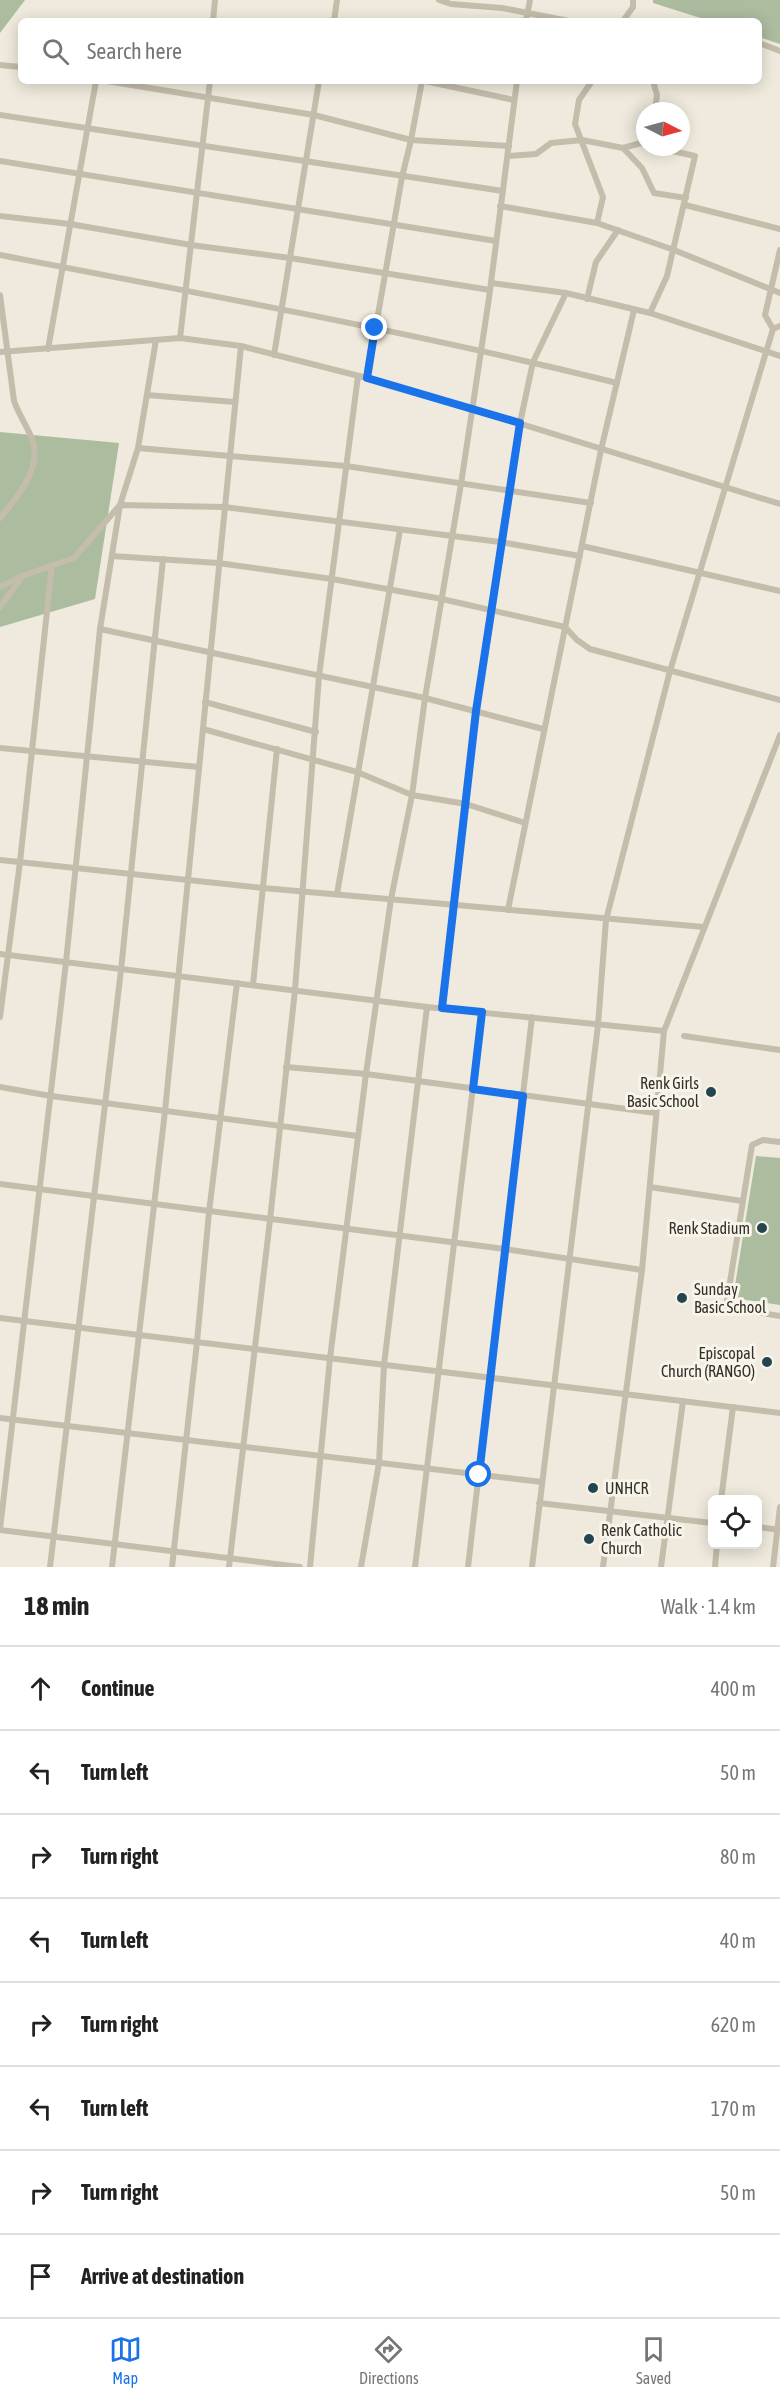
<!DOCTYPE html>
<meta charset="utf-8">
<style>
:root{--surface:#fff;--page:#f6f6f6;--text:#222;--muted:#767676;--line:#e0e0e0;--accent:#1a73e8}
body{margin:0;font-family:"Asap Condensed",sans-serif;background:var(--page);color:var(--text)}
.controls{position:absolute;right:18px;bottom:18px;display:grid;overflow:hidden;border-radius:9px;box-shadow:0 3px 15px #0003}
.controls button{width:54px;height:54px;display:grid;place-items:center;padding:0;border:0;border-bottom:2px solid var(--line);background:var(--surface);color:var(--text);font:30px sans-serif}
.compass{position:absolute;left:636px;top:102px;width:54px;height:54px;border-radius:50%;background:var(--surface);box-shadow:0 3px 15px #0003;rotate:96deg}
.stop{position:absolute;width:18px;height:18px;margin:-14px;border:4px solid #1a73e8;border-radius:50%;background:#fff}
.stop.end{background:#1a73e8;border-color:#fff;box-shadow:0 2px 6px #0008}
.list{margin:0;padding:0;list-style:none}
h2{display:flex;justify-content:space-between;align-items:center;height:78px;margin:0;padding:0 24px;font-size:26px}
h2 small{font-size:20px;font-weight:400;color:var(--muted)}
.list li{display:grid;grid-template-columns:39px 1fr auto;gap:18px;align-items:center;box-sizing:border-box;height:84px;padding:0 24px;border-top:2px solid var(--line)}
.list b{display:block;font-size:22px;white-space:nowrap}
.list em{font-size:20px;font-style:normal;color:var(--muted)}
.icon{flex:none;width:33px;height:33px;fill:none;stroke:currentColor;stroke-width:2;stroke-linecap:round;stroke-linejoin:round}
.map{position:relative;flex:none;width:780px;height:1567px;overflow:hidden}
.search{position:absolute;background:var(--surface);box-shadow:0 3px 15px #0003;left:18px;right:18px;top:18px;height:66px;display:flex;align-items:center;gap:15px;box-sizing:border-box;padding:0 21px;border-radius:9px;color:var(--muted);font-size:22px}
.sheet{height:750px;background:var(--surface)}
nav{display:flex;justify-content:space-around;align-items:center;box-sizing:border-box;height:84px;border-top:2px solid var(--line);background:var(--surface);font-size:16px;color:var(--muted)}
nav a{display:grid;justify-items:center;gap:3px}
nav .on{color:var(--accent)}
.map>svg:first-child{display:block}
.green{fill:#acbc9f}
.lines{fill:none;stroke-linecap:round;stroke-linejoin:round}
.street{stroke:#c5bdab;stroke-width:6}
.route{stroke:#1a73e8;stroke-width:8}
.poi-dot{fill:#244450;stroke:#f7f4e9;stroke-width:2}
.labels{text-anchor:middle;dominant-baseline:central;stroke-width:6;stroke-linejoin:round;paint-order:stroke}
.poi-label{font-size:16px;fill:#342f29;stroke:#f7f4e9;text-anchor:end}
</style>
<div class="map">
<svg width="780" height="1567" viewBox="0 0 780 1567">
<rect width="100%" height="100%" fill="#efeadd"/>
<g class="green">
<path d="M 0,0 L 25,0 L 0,33 Z"/>
<path d="M 653,0 L 780,0 L 780,44 L 759,37 L 759,21 L 710,21 L 653,3 Z"/>
<path d="M 0,432 L 119,443 L 95,599 L 0,627 Z"/>
<path d="M 756,1156 L 780,1158 L 780,1305 L 733,1298 Z"/>
</g>
<g class="lines">
<g class="street">
<path d="M 439,0 L 451,4 L 502,8 L 569,21"/>
<path d="M 213,21 L 215,0"/>
<path d="M 334,21 L 337,0"/>
<path d="M 526,21 L 530,0"/>
<path d="M 623,21 L 633,7 L 633,0"/>
<path d="M 759,43 L 780,51"/>
<path d="M 0,65 L 21,67"/>
<path d="M 107,81 L 314,115 L 411,140 L 509,146"/>
<path d="M 425,81 L 514,100"/>
<path d="M 592,81 L 579,100 L 575,124 L 603,197 L 597,223"/>
<path d="M 653,81 L 657,95 L 655,111"/>
<path d="M 0,115 L 503,191"/>
<path d="M 623,148 L 642,168 L 654,193 L 686,198"/>
<path d="M 508,156 L 536,154 L 551,143 L 582,140 L 623,148 L 641,143 L 645,144"/>
<path d="M 0,161 L 496,241"/>
<path d="M 685,205 L 780,229"/>
<path d="M 500,206 L 597,223 L 674,250 L 780,293"/>
<path d="M 0,216 L 70,224 L 191,245 L 290,258 L 490,290"/>
<path d="M 0,255 C 206,295 413,332 617,383"/>
<path d="M 491,283 L 566,293 L 650,313 L 780,356"/>
<path d="M 0,295 L 14,401 C 19,415 27,426 32,439 C 43,467 17,498 0,518"/>
<path d="M 587,299 L 596,262 L 618,230"/>
<path d="M 650,313 L 667,276 L 695,156 L 654,147"/>
<path d="M 773,329 L 765,315 L 780,250"/>
<path d="M 180,338 L 210,81"/>
<path d="M 48,349 L 96,81"/>
<path d="M 0,352 L 180,338 L 241,346 L 367,378 L 473,409 L 780,504"/>
<path d="M 274,355 L 319,81"/>
<path d="M 367,378 L 402,177 L 411,140 L 422,81"/>
<path d="M 147,395 L 235,402"/>
<path d="M 138,448 L 346,466 L 591,503"/>
<path d="M 582,546 L 780,591"/>
<path d="M 112,556 L 218,563 L 332,579 L 442,599 L 565,627 L 577,640 L 590,649 L 780,700"/>
<path d="M 0,587 L 22,576 L 74,558 L 120,505 L 224,507 L 500,542 L 580,556"/>
<path d="M 0,607 L 22,577"/>
<path d="M 100,629 L 425,698 L 543,729"/>
<path d="M 205,702 L 316,732"/>
<path d="M 203,729 L 357,772 L 412,795 L 466,804 L 525,823"/>
<path d="M 0,748 L 199,767"/>
<path d="M 0,860 L 263,888 L 704,927"/>
<path d="M 337,894 L 400,530"/>
<path d="M 508,910 L 601,450 L 634,310"/>
<path d="M 0,954 L 427,1007 L 664,1031"/>
<path d="M 253,985 L 277,749"/>
<path d="M 442,1008 L 476,711 L 520,423 L 533,362 L 566,293"/>
<path d="M 0,1017 L 20,862 L 52,565"/>
<path d="M 684,1036 L 780,1050"/>
<path d="M 286,1067 L 366,1074 L 656,1113"/>
<path d="M 0,1087 L 51,1096 L 358,1136"/>
<path d="M 780,1142 L 763,1140 L 752,1145 L 726,1307 L 780,1316"/>
<path d="M 0,1184 L 505,1249 L 642,1270"/>
<path d="M 650,1187 L 742,1201"/>
<path d="M 0,1318 L 780,1413"/>
<path d="M 0,1418 L 542,1482"/>
<path d="M 721,1500 L 733,1407"/>
<path d="M 539,1503 L 712,1523"/>
<path d="M 758,1527 L 780,1530"/>
<path d="M 0,1529 L 66,962 L 100,629 L 120,505 L 138,448 L 156,340"/>
<path d="M 0,1530 L 300,1567"/>
<path d="M 50,1567 L 121,970 L 163,559"/>
<path d="M 112,1567 L 165,1111 L 241,346"/>
<path d="M 172,1567 L 197,1342 L 209,1212 L 237,983"/>
<path d="M 229,1567 L 270,1220 L 295,990 L 319,676 L 358,376"/>
<path d="M 310,1567 L 330,1358 L 366,1074 L 391,899 L 412,795 L 425,698 L 461,484 L 489,298 L 517,81"/>
<path d="M 361,1567 L 379,1463 L 384,1365 L 427,1007"/>
<path d="M 415,1567 L 482,1012"/>
<path d="M 468,1567 L 532,1017"/>
<path d="M 532,1567 L 598,1025 L 606,920 L 670,671 L 773,329 L 780,326"/>
<path d="M 603,1567 L 642,1270 L 664,1031 L 780,735"/>
<path d="M 661,1567 L 683,1401"/>
<path d="M 715,1567 L 717,1544"/>
<path d="M 773,1567 L 780,1507"/>
</g>
</g>
<g class="lines">
<path class="route" d="M 375,328 L 367,378 L 520,423 L 476,711 L 442,1008 L 482,1012 L 473,1089 L 523,1096 L 479,1475"/>
</g>
<g class="poi-dot">
<circle cx="711" cy="1092" r="6"/>
<circle cx="762" cy="1228" r="6"/>
<circle cx="682" cy="1298" r="6"/>
<circle cx="767" cy="1362" r="6"/>
<circle cx="593" cy="1488" r="6"/>
<circle cx="589" cy="1539" r="6"/>
</g>
<g class="labels">
<g class="poi-label">
<text x="699" y="1083">Renk Girls<tspan x="699" dy="18">Basic School</tspan></text>
<text x="750" y="1228">Renk Stadium</text>
<text x="694" y="1289" text-anchor="start">Sunday<tspan x="694" dy="18">Basic School</tspan></text>
<text x="755" y="1353">Episcopal<tspan x="755" dy="18">Church (RANGO)</tspan></text>
<text x="605" y="1488" text-anchor="start">UNHCR</text>
<text x="601" y="1530" text-anchor="start">Renk Catholic<tspan x="601" dy="18">Church</tspan></text>
</g>
</g>
</svg>
<div class="controls">
<button><svg class="icon" aria-label="locate" viewBox="0 0 24 24"><circle cx="12" cy="12" r="6"/><path d="M12 2v4M12 18v4M2 12h4M18 12h4"/></svg></button>
</div>
<svg class="compass" viewBox="-18 -18 36 36"><path d="M0-13l5 13h-10z" fill="#e53935"/><path d="M0 13l5-13h-10z" fill="#767676"/></svg>
<div class="stop" style="left:479px;top:1475px"></div>
<div class="stop end" style="left:375px;top:328px"></div>
<div class="search"><svg class="icon" aria-label="search" viewBox="0 0 24 24"><circle cx="10" cy="10" r="6"/><path d="M15 15l6 6"/></svg>Search here</div>
</div>
<section class="sheet">
<h2>18 min<small>Walk · 1.4 km</small></h2>
<ul class="list">
<li><svg class="icon" aria-label="ahead" viewBox="0 0 24 24"><path d="M12 20V5M6 11l6-6 6 6"/></svg><div><b>Continue</b></div><em>400 m</em></li>
<li><svg class="icon" aria-label="left" viewBox="0 0 24 24"><path d="M17 20v-9H6M10 6l-5 5 5 5"/></svg><div><b>Turn left</b></div><em>50 m</em></li>
<li><svg class="icon" aria-label="right" viewBox="0 0 24 24"><path d="M7 20v-9h11M14 6l5 5-5 5"/></svg><div><b>Turn right</b></div><em>80 m</em></li>
<li><svg class="icon" aria-label="left" viewBox="0 0 24 24"><path d="M17 20v-9H6M10 6l-5 5 5 5"/></svg><div><b>Turn left</b></div><em>40 m</em></li>
<li><svg class="icon" aria-label="right" viewBox="0 0 24 24"><path d="M7 20v-9h11M14 6l5 5-5 5"/></svg><div><b>Turn right</b></div><em>620 m</em></li>
<li><svg class="icon" aria-label="left" viewBox="0 0 24 24"><path d="M17 20v-9H6M10 6l-5 5 5 5"/></svg><div><b>Turn left</b></div><em>170 m</em></li>
<li><svg class="icon" aria-label="right" viewBox="0 0 24 24"><path d="M7 20v-9h11M14 6l5 5-5 5"/></svg><div><b>Turn right</b></div><em>50 m</em></li>
<li><svg class="icon" aria-label="arrive" viewBox="0 0 24 24"><path d="M6 21V4h12l-3 4 3 4H6"/></svg><div><b>Arrive at destination</b></div></li>
</ul>
</section>
<nav>
<a class="on"><svg class="icon" aria-label="map" viewBox="0 0 24 24"><path d="M3 6l6-2 6 2 6-2v14l-6 2-6-2-6 2zM9 4v14M15 6v14"/></svg>Map</a>
<a><svg class="icon" aria-label="directions" viewBox="0 0 24 24"><path d="M12 3l9 9-9 9-9-9zM9 14v-3h6M13 9l2 2-2 2"/></svg>Directions</a>
<a><svg class="icon" aria-label="saved" viewBox="0 0 24 24"><path d="M7 4h10v16l-5-4-5 4z"/></svg>Saved</a>
</nav>
